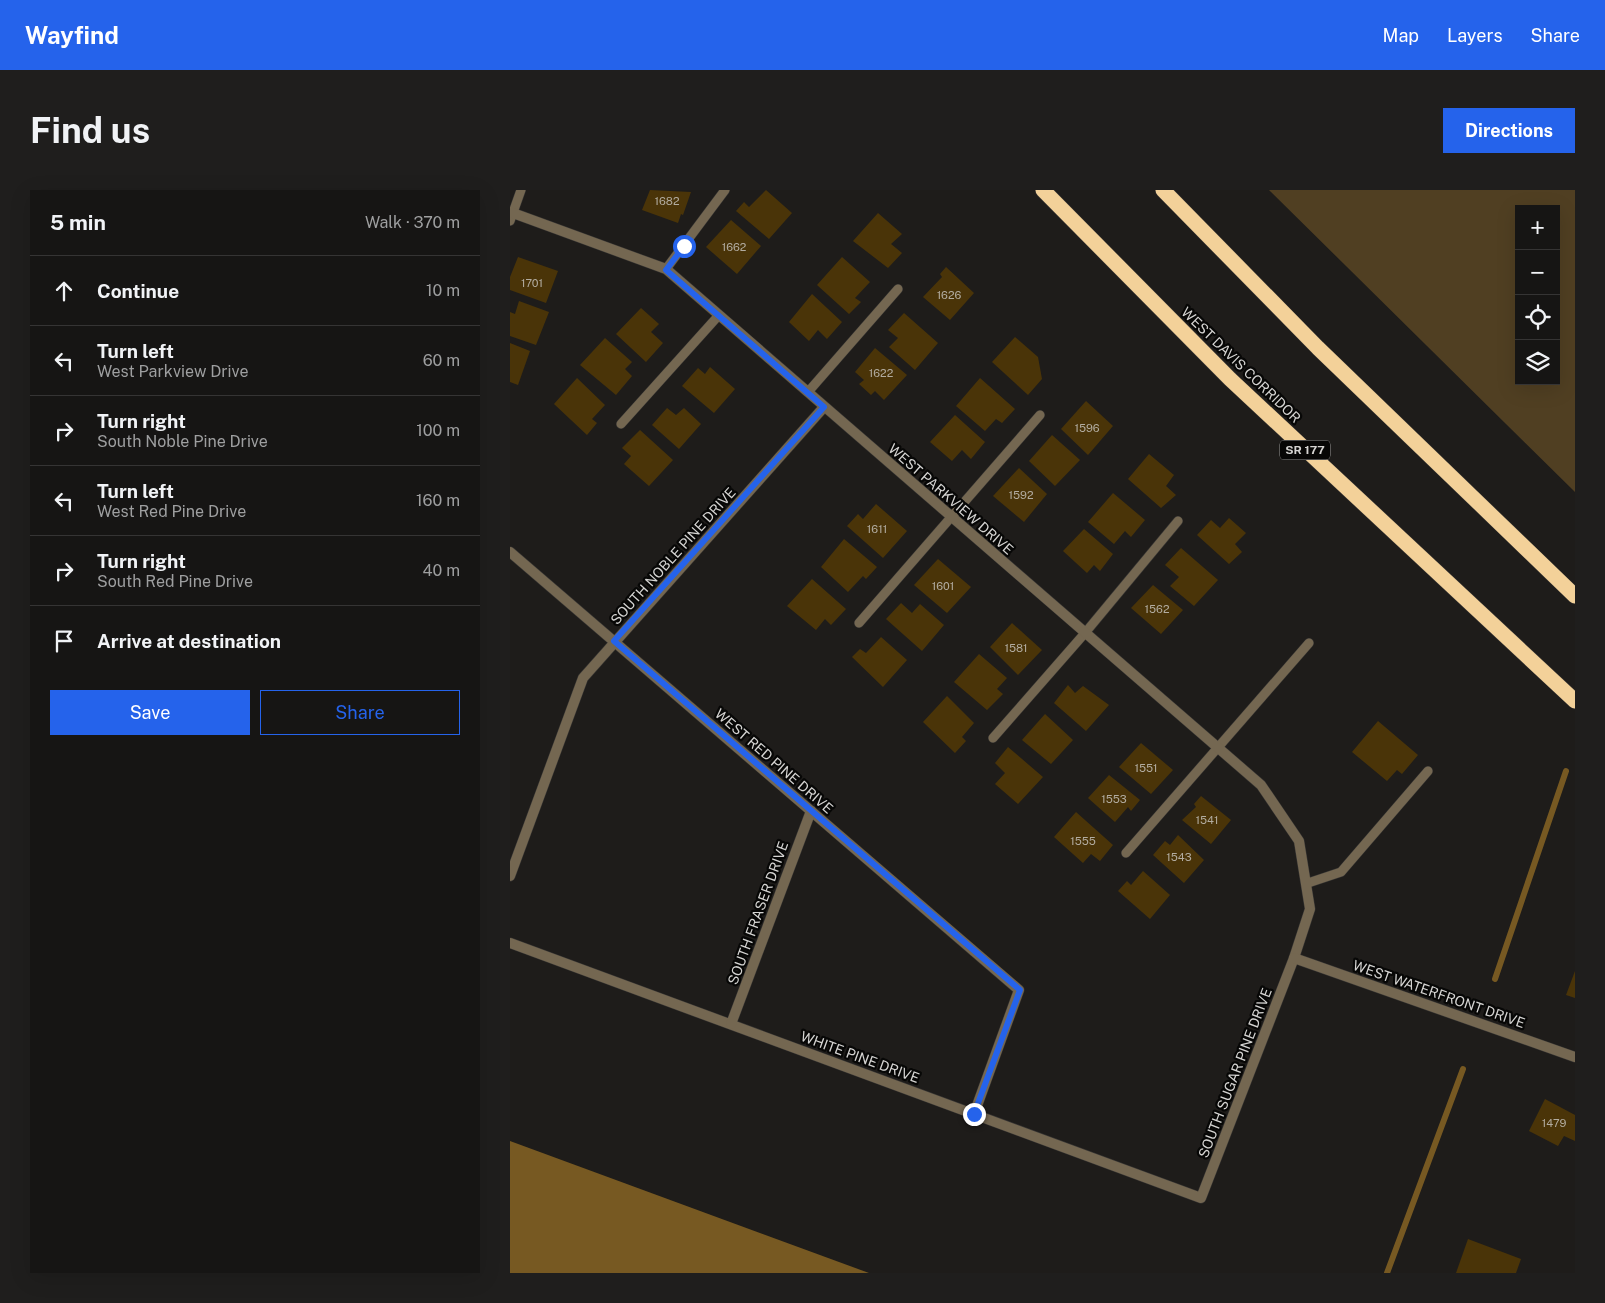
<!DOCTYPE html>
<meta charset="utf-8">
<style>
:root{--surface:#161514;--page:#1f1e1d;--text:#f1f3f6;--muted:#9e9fa0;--line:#353434;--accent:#2563eb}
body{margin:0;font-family:"Public Sans",sans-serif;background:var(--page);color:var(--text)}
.controls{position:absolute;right:15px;top:15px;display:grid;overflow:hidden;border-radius:0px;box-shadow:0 5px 20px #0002}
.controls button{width:45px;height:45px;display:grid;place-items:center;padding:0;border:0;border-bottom:1px solid var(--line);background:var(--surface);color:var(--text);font:25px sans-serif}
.stop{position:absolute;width:15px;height:15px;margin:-11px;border:4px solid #2563eb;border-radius:50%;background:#fff}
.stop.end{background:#2563eb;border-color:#fff;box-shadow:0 1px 5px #0008}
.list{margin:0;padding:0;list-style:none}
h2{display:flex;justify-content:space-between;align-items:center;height:65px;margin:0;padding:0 20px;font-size:21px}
h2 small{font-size:16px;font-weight:400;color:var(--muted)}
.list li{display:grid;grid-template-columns:32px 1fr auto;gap:15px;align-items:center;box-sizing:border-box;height:70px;padding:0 20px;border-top:1px solid var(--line)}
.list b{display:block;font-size:19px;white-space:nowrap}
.list p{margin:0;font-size:16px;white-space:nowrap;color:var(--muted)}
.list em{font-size:16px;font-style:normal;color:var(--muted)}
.actions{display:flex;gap:10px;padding:15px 20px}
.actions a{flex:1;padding:11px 0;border:1px solid var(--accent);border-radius:0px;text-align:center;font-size:18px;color:var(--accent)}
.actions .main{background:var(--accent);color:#fff}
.icon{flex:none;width:28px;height:28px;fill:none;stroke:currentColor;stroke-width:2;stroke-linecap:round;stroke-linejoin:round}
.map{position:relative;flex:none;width:1065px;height:1083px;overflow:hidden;border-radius:0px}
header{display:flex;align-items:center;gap:30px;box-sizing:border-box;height:70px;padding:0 25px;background:var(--accent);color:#fff}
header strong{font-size:24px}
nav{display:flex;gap:28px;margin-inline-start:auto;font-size:18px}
.intro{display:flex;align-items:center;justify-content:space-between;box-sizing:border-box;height:120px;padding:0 30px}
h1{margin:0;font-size:35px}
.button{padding:12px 22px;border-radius:0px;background:var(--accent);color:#fff;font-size:18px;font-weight:700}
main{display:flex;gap:30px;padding:0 30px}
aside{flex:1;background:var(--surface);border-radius:0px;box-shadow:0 5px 20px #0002}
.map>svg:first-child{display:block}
.green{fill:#503f22;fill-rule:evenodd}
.water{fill:#775922}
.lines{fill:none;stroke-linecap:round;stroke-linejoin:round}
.stream{stroke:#775922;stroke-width:6}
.building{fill:#4a3408}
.service-casing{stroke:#383634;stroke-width:10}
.minor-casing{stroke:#383634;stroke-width:11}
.motorway-casing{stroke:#383634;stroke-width:16}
.service{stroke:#746751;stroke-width:9}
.minor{stroke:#746751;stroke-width:10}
.motorway{stroke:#f3d199;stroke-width:15}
.route{stroke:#2563eb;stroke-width:6}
.labels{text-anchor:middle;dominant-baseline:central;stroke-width:4.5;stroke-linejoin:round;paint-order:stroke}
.number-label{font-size:11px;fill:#b2aca0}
.shield{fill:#070706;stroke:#979695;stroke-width:1}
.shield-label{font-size:12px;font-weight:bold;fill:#d5d4d2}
.street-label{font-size:14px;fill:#d5d4d2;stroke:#070706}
</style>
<header>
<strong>Wayfind</strong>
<nav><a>Map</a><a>Layers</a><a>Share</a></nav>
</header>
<div class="intro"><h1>Find us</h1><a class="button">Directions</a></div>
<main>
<aside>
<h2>5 min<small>Walk · 370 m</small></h2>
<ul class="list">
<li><svg class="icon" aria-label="ahead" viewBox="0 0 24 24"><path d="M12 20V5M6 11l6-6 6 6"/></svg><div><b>Continue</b></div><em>10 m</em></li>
<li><svg class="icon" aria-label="left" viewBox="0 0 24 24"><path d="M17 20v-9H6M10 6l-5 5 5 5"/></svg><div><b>Turn left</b><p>West Parkview Drive</p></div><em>60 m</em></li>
<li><svg class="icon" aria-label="right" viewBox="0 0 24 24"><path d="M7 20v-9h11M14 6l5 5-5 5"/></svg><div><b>Turn right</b><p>South Noble Pine Drive</p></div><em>100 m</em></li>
<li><svg class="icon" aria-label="left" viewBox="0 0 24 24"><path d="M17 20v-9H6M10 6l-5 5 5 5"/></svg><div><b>Turn left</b><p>West Red Pine Drive</p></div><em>160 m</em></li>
<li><svg class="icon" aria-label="right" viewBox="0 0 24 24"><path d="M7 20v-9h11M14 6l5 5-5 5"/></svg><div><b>Turn right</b><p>South Red Pine Drive</p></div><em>40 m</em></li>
<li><svg class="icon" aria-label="arrive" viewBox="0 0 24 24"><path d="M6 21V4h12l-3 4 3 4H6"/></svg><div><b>Arrive at destination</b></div></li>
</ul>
<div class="actions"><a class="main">Save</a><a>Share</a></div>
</aside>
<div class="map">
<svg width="1065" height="1083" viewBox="0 0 1065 1083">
<rect width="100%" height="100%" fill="#1e1c1a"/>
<path class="green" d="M 759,0 L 1065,0 L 1065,302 ZM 1009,19 L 1046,19 L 1046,191 L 1009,191 Z"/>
<path class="water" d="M 0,951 L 359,1083 L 0,1083 Z"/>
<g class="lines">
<g class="stream">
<path d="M 985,789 L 1056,581"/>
<path d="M 877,1083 L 953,879"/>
</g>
</g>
<g class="building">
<path d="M 140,0 L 181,2 L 173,25 L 171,24 L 168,33 L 132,20 Z"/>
<path d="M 256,0 L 282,23 L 259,49 L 226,21 L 234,12 L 239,17 Z"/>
<path d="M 368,23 L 392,44 L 381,54 L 392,63 L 378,78 L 343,51 Z"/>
<path d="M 221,30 L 251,56 L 227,84 L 196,57 Z"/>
<path d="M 8,67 L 48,81 L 36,113 L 0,100 L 0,87 Z"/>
<path d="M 332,67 L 360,92 L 345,108 L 351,112 L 339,124 L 307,95 Z"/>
<path d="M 436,77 L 464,103 L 440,130 L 413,107 L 432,87 L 430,84 Z"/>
<path d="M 302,104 L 332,132 L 317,149 L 308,140 L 299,151 L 279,132 Z"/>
<path d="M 9,111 L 39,122 L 26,155 L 0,146 L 0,122 L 5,124 Z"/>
<path d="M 131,118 L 149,134 L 141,142 L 153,153 L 136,172 L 106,144 Z"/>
<path d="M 394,123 L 428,153 L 405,180 L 379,157 L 388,148 L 378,140 Z"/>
<path d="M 505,147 L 528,167 L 532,189 L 518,205 L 482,172 Z"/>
<path d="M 95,148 L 122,172 L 115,179 L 122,186 L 106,205 L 70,175 Z"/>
<path d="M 0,153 L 20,161 L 8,195 L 0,192 Z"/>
<path d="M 365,158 L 397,185 L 374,210 L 365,201 L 361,205 L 349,194 L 354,190 L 345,182 Z"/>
<path d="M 200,177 L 225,199 L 204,223 L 172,196 L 188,178 L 195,184 Z"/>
<path d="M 67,188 L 95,215 L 82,229 L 87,233 L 77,245 L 44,214 Z"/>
<path d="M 470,188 L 505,219 L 492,233 L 486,229 L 475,241 L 446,216 Z"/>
<path d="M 576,211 L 603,236 L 578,265 L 551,239 Z"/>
<path d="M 157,218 L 166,225 L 174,218 L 191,234 L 169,259 L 142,235 Z"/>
<path d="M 445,225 L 475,252 L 461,269 L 452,260 L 442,271 L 420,252 Z"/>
<path d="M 130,240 L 163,270 L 139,296 L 114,274 L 121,266 L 112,258 Z"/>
<path d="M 542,245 L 570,270 L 545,296 L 519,271 Z"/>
<path d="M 639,264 L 664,285 L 656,296 L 666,305 L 651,318 L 618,289 Z"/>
<path d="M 509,278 L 537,304 L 514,332 L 483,306 Z"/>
<path d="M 603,303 L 635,330 L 621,347 L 615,341 L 604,354 L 578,332 Z"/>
<path d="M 366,314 L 397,341 L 373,368 L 337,336 L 348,324 L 353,329 Z"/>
<path d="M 719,328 L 736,343 L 725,354 L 732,362 L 719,374 L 687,345 L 701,330 L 710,338 Z"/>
<path d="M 574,339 L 603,364 L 590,381 L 584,375 L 577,383 L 553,361 Z"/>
<path d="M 334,349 L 367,377 L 356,389 L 353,386 L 338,402 L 311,377 Z"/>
<path d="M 671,358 L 708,390 L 684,416 L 660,396 L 669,387 L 655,375 Z"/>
<path d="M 428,369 L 461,397 L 437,423 L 404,395 Z"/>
<path d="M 302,389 L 336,419 L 321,435 L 315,429 L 306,440 L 277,416 Z"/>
<path d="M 643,395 L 673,420 L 651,444 L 621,418 Z"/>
<path d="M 391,413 L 402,423 L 410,414 L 434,435 L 412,461 L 376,429 Z"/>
<path d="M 502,433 L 532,460 L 508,485 L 480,457 Z"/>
<path d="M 371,447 L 397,470 L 373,497 L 342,467 L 350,459 L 356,463 Z"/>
<path d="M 469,464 L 497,488 L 487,499 L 493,504 L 477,520 L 444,492 Z"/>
<path d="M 558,495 L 565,503 L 573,496 L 599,515 L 576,541 L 544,513 Z"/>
<path d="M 437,506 L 464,533 L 452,547 L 456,551 L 445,563 L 413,532 Z"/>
<path d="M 535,524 L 563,550 L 541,574 L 512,550 Z"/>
<path d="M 868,531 L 908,565 L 892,584 L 887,580 L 877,591 L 842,562 Z"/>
<path d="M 631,553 L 663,580 L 641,604 L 609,577 Z"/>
<path d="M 498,557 L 533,587 L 508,614 L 485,594 L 495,583 L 485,573 Z"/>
<path d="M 599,585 L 630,610 L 621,621 L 618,617 L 605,632 L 578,608 Z"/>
<path d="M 691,606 L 721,630 L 701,654 L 672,630 L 686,617 L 684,614 Z"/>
<path d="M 566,622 L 603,655 L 590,671 L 581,664 L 573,673 L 544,647 Z"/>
<path d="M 668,645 L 694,670 L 674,693 L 643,665 L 655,651 L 660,655 Z"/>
<path d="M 633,681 L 660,705 L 640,729 L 608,701 L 617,691 L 621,695 Z"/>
<path d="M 1065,781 L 1065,808 L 1056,805 Z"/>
<path d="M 1035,909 L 1065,925 L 1065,951 L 1054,946 L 1048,956 L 1019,941 Z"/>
<path d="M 958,1049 L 1011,1069 L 1006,1083 L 946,1083 Z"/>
</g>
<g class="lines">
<g class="service-casing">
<g id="service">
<path d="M 0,31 L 11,0"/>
<path d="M 156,79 L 215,0"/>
<path d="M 298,202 L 388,99"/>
<path d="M 111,234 L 209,125"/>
<path d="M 349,433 L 530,225"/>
<path d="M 483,548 L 575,443 L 668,331"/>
<path d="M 616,663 L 799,453"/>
<path d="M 798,693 L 831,682 L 918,581"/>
</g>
</g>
<g class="minor-casing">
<g id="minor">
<path d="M 0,22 L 156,79 L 751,595 L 789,651 L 800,719 L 784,768 L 691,1008 L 0,753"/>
<path d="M 0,362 L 509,800 L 464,924"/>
<path d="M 0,686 L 73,488 L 314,217"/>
<path d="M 784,768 L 1065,867"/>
<path d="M 221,834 L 301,621"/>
</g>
</g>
<g class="motorway-casing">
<g id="motorway">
<path d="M 533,0 L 720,189 L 1065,511"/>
<path d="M 653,0 L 808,158 L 1065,406"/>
</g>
</g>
<use href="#service" class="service"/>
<use href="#minor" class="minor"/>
<use href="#motorway" class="motorway"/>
</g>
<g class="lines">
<path class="route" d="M 174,56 L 156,80 L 314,217 L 104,451 L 510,800 L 464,924"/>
</g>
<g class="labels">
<g class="number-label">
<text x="157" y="11">1682</text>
<text x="224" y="57">1662</text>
<text x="22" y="93">1701</text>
<text x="439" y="105">1626</text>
<text x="371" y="183">1622</text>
<text x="577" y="238">1596</text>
<text x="511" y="305">1592</text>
<text x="367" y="339">1611</text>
<text x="433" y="396">1601</text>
<text x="647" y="419">1562</text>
<text x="506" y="458">1581</text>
<text x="636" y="578">1551</text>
<text x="604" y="609">1553</text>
<text x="697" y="630">1541</text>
<text x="573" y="651">1555</text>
<text x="669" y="667">1543</text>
<text x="1044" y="933">1479</text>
</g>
<rect class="shield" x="770" y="250.5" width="50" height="19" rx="4"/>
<g class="shield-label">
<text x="795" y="260">SR 177</text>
</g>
<g class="street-label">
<text transform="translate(731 175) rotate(44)">WEST DAVIS CORRIDOR</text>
<text transform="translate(441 309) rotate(41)">WEST PARKVIEW DRIVE</text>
<text transform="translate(163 366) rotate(-48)">SOUTH NOBLE PINE DRIVE</text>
<text transform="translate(264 571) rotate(41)">WEST RED PINE DRIVE</text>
<text transform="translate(248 723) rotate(-70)">SOUTH FRASER DRIVE</text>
<text transform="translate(929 804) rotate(19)">WEST WATERFRONT DRIVE</text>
<text transform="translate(350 867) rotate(20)">WHITE PINE DRIVE</text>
<text transform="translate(725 883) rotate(-69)">SOUTH SUGAR PINE DRIVE</text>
</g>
</g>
</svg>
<div class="controls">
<button>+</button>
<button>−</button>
<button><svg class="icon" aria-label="locate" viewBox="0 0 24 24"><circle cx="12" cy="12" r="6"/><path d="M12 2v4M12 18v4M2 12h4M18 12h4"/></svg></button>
<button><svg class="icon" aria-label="layers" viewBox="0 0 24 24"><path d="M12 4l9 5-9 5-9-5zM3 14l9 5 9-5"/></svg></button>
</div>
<div class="stop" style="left:174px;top:56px"></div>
<div class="stop end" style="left:464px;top:924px"></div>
</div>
</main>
